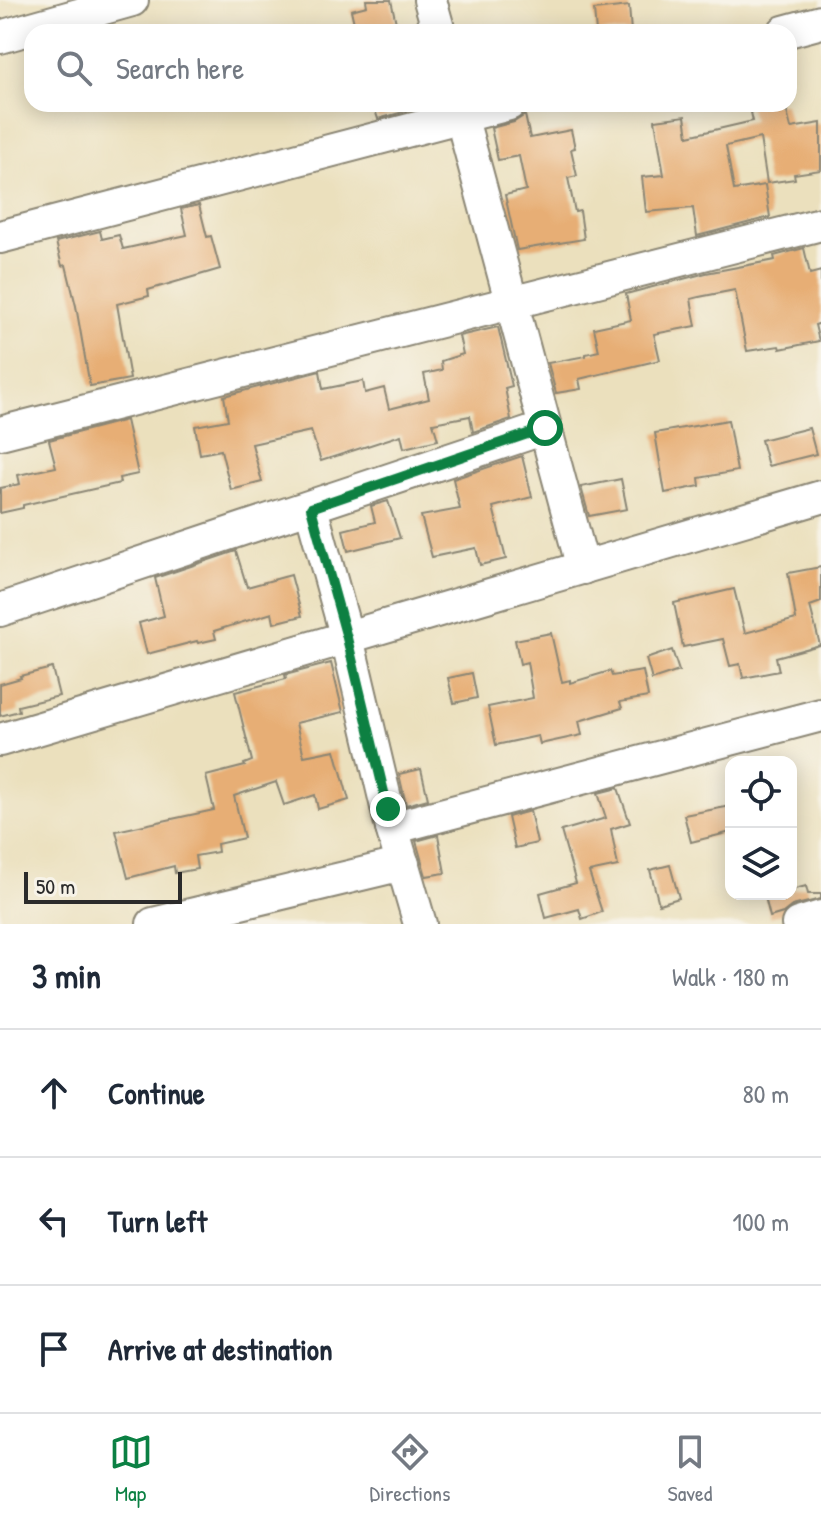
<!DOCTYPE html>
<meta charset="utf-8">
<style>
:root{--surface:#fff;--page:#f2f2f3;--text:#1f2937;--muted:#747a83;--line:#e0e1e3;--accent:#0b8043}
body{margin:0;font-family:"Patrick Hand",sans-serif;background:var(--page);color:var(--text)}
.controls{position:absolute;right:24px;bottom:24px;display:grid;overflow:hidden;border-radius:16px;box-shadow:0 4px 20px #0003}
.controls button{width:72px;height:72px;display:grid;place-items:center;padding:0;border:0;border-bottom:2px solid var(--line);background:var(--surface);color:var(--text);font:40px sans-serif}
.scale{position:absolute;left:24px;bottom:20px;width:158px;box-sizing:border-box;padding-left:8px;border:4px solid #2b2b2b;border-top:0;font-size:22px;line-height:28px;white-space:nowrap;color:#2b2b2b;-webkit-text-stroke:6px #f7f3e8;paint-order:stroke}
.stop{position:absolute;width:24px;height:24px;margin:-18px;border:6px solid #0b8043;border-radius:50%;background:#fff}
.stop.end{background:#0b8043;border-color:#fff;box-shadow:0 2px 8px #0008}
.list{margin:0;padding:0;list-style:none}
h2{display:flex;justify-content:space-between;align-items:center;height:104px;margin:0;padding:0 32px;font-size:34px}
h2 small{font-size:26px;font-weight:400;color:var(--muted)}
.list li{display:grid;grid-template-columns:52px 1fr auto;gap:24px;align-items:center;box-sizing:border-box;height:128px;padding:0 32px;border-top:2px solid var(--line)}
.list b{display:block;font-size:30px;white-space:nowrap}
.list em{font-size:26px;font-style:normal;color:var(--muted)}
.icon{flex:none;width:44px;height:44px;fill:none;stroke:currentColor;stroke-width:2;stroke-linecap:round;stroke-linejoin:round}
.map{position:relative;flex:none;width:821px;height:924px;overflow:hidden}
.search{position:absolute;background:var(--surface);box-shadow:0 4px 20px #0003;left:24px;right:24px;top:24px;height:88px;display:flex;align-items:center;gap:20px;box-sizing:border-box;padding:0 28px;border-radius:24px;color:var(--muted);font-size:30px}
.sheet{height:488px;background:var(--surface)}
nav{display:flex;justify-content:space-around;align-items:center;box-sizing:border-box;height:112px;border-top:2px solid var(--line);background:var(--surface);font-size:22px;color:var(--muted)}
nav a{display:grid;justify-items:center;gap:4px}
nav .on{color:var(--accent)}
.map>svg:first-child{display:block}
.building{fill:#e7ae75}
.lines{fill:none;stroke-linecap:round;stroke-linejoin:round}
.minor-casing{stroke:#8b8674;stroke-width:36}
.minor{stroke:#fff;stroke-width:32}
.route{stroke:#0b8043;stroke-width:10}
</style>
<div class="map">
<svg width="821" height="924" viewBox="0 0 821 924">
<rect width="100%" height="100%" fill="#f7f3e8"/>
<filter id="ink" filterUnits="userSpaceOnUse"><feTurbulence type="fractalNoise" baseFrequency=".0125" numOctaves="2"/><feDisplacementMap in="SourceGraphic" scale="16" xChannelSelector="R" yChannelSelector="G"/><feConvolveMatrix kernelMatrix="1 2 1 2 8 2 1 2 1" color-interpolation-filters="sRGB"/></filter>
<filter id="wash" filterUnits="userSpaceOnUse"><feTurbulence type="fractalNoise" baseFrequency=".006" numOctaves="4" result="noise"/><feDisplacementMap in="SourceGraphic" scale="32" xChannelSelector="R" yChannelSelector="G"/><feGaussianBlur stdDeviation="1.8" result="paint"/><feColorMatrix in="noise" values="0 0 0 0 0 0 0 0 0 0 0 0 0 0 0 0 0 1.4 0 .05"/><feComposite in="paint" operator="in"/></filter>
<g filter="url(#wash)">
<rect width="100%" height="100%" fill="#ebe0bd"/>
<g id="blocks">
<g class="building">
<path d="M 366,0 L 391,0 L 398,32 L 356,32 L 351,10 L 367,6 Z"/>
<path d="M 629,6 L 631,32 L 596,32 L 594,10 Z"/>
<path d="M 373,104 L 425,104 L 425,106 L 378,119 Z"/>
<path d="M 749,104 L 785,104 L 791,128 L 821,123 L 821,170 L 794,174 L 795,179 L 767,183 L 760,138 L 726,146 L 734,190 L 765,185 L 770,217 L 697,236 L 693,208 L 646,212 L 642,177 L 664,175 L 655,120 L 685,116 L 688,136 L 753,121 Z"/>
<path d="M 525,115 L 530,138 L 571,130 L 575,148 L 571,149 L 577,176 L 568,178 L 575,212 L 580,211 L 584,239 L 517,250 L 505,195 L 526,190 L 519,156 L 498,160 L 491,128 L 514,122 Z"/>
<path d="M 199,205 L 207,237 L 211,236 L 220,269 L 148,290 L 149,296 L 117,304 L 130,379 L 90,386 L 76,306 L 66,265 L 62,266 L 56,242 L 100,231 L 102,239 L 119,235 L 123,249 L 187,235 L 181,209 Z"/>
<path d="M 804,248 L 810,274 L 821,271 L 821,323 L 815,325 L 819,341 L 780,349 L 779,346 L 747,351 L 735,290 L 699,297 L 691,299 L 696,326 L 654,334 L 660,360 L 579,379 L 581,389 L 556,393 L 548,363 L 586,356 L 586,354 L 599,351 L 594,328 L 631,320 L 626,294 L 706,273 L 775,260 L 774,256 Z"/>
<path d="M 498,327 L 512,386 L 505,388 L 511,419 L 473,432 L 470,416 L 433,423 L 438,440 L 404,448 L 401,435 L 321,461 L 311,431 L 252,444 L 262,482 L 231,490 L 221,450 L 200,454 L 195,426 L 228,420 L 224,396 L 320,371 L 323,389 L 363,381 L 365,393 L 384,388 L 389,409 L 429,399 L 424,374 L 442,370 L 441,361 L 463,354 L 459,336 Z"/>
<path d="M 126,420 L 138,474 L 119,478 L 120,483 L 23,505 L 23,508 L 0,513 L 0,488 L 20,484 L 18,475 L 56,467 L 49,440 Z"/>
<path d="M 728,420 L 737,471 L 699,478 L 700,486 L 665,493 L 655,433 Z"/>
<path d="M 809,428 L 816,454 L 768,466 L 761,440 Z"/>
<path d="M 522,456 L 532,497 L 493,507 L 506,559 L 480,565 L 476,548 L 432,557 L 421,516 L 460,509 L 453,479 Z"/>
<path d="M 621,479 L 627,509 L 589,516 L 581,487 Z"/>
<path d="M 388,501 L 400,538 L 348,551 L 343,530 L 375,522 L 371,506 Z"/>
<path d="M 236,551 L 247,587 L 291,575 L 302,616 L 274,623 L 272,613 L 214,631 L 216,639 L 198,643 L 197,641 L 147,654 L 139,623 L 164,616 L 155,578 Z"/>
<path d="M 821,567 L 821,602 L 810,606 L 820,645 L 776,657 L 779,671 L 743,678 L 740,664 L 730,666 L 723,639 L 683,647 L 674,603 L 734,589 L 745,633 L 796,619 L 788,573 Z"/>
<path d="M 551,633 L 562,682 L 570,680 L 570,683 L 610,671 L 612,676 L 643,671 L 648,697 L 620,702 L 622,708 L 579,721 L 582,735 L 540,744 L 538,736 L 496,745 L 488,707 L 533,698 L 527,662 L 520,664 L 515,640 Z"/>
<path d="M 672,650 L 679,671 L 652,680 L 646,659 Z"/>
<path d="M 331,663 L 343,712 L 296,723 L 304,756 L 335,750 L 349,800 L 318,809 L 315,795 L 284,805 L 276,782 L 234,796 L 244,838 L 217,844 L 218,852 L 195,856 L 197,869 L 175,873 L 174,866 L 128,878 L 116,831 L 214,810 L 206,776 L 245,766 L 244,764 L 252,761 L 235,692 L 286,679 L 285,675 Z"/>
<path d="M 52,668 L 59,696 L 18,706 L 19,711 L 0,716 L 0,684 L 21,678 L 20,676 Z"/>
<path d="M 472,673 L 477,698 L 454,703 L 448,678 Z"/>
<path d="M 421,769 L 428,799 L 406,805 L 399,774 Z"/>
<path d="M 618,788 L 630,823 L 611,829 L 618,866 L 589,872 L 602,912 L 582,919 L 579,909 L 546,918 L 540,893 L 576,883 L 561,831 L 606,818 L 598,793 Z"/>
<path d="M 731,806 L 731,832 L 691,842 L 684,815 Z"/>
<path d="M 530,811 L 537,843 L 515,848 L 508,817 Z"/>
<path d="M 438,835 L 445,873 L 426,876 L 416,841 Z"/>
<path d="M 670,865 L 679,898 L 659,904 L 650,870 Z"/>
<path d="M 806,886 L 808,894 L 821,894 L 821,899 L 792,906 L 783,913 L 770,917 L 765,897 L 791,894 L 791,890 Z"/>
</g>
</g>
</g>
<g filter="url(#ink)">
<use href="#blocks" fill-opacity="0" stroke="#8b8674" stroke-width="2"/>
<g class="lines">
<g class="minor-casing">
<g id="minor">
<path d="M 430,0 L 439,32"/>
<path d="M 784,32 L 821,22"/>
<path d="M 0,37 L 132,0"/>
<path d="M 458,104 L 583,568"/>
<path d="M 0,237 L 509,104"/>
<path d="M 0,433 L 821,224"/>
<path d="M 311,508 L 347,638 L 392,828 L 420,924"/>
<path d="M 0,610 L 545,428"/>
<path d="M 0,740 L 821,497"/>
<path d="M 392,828 L 821,715"/>
<path d="M 153,924 L 403,864"/>
<path d="M 798,924 L 821,917"/>
</g>
</g>
<use href="#minor" class="minor"/>
</g>
</g>
<g class="lines" filter="url(#ink)">
<path class="route" d="M 388,809 L 347,638 L 311,508 L 545,428"/>
</g>
</svg>
<div class="controls">
<button><svg class="icon" aria-label="locate" viewBox="0 0 24 24"><circle cx="12" cy="12" r="6"/><path d="M12 2v4M12 18v4M2 12h4M18 12h4"/></svg></button>
<button><svg class="icon" aria-label="layers" viewBox="0 0 24 24"><path d="M12 4l9 5-9 5-9-5zM3 14l9 5 9-5"/></svg></button>
</div>
<div class="scale">50 m</div>
<div class="stop" style="left:545px;top:428px"></div>
<div class="stop end" style="left:388px;top:809px"></div>
<div class="search"><svg class="icon" aria-label="search" viewBox="0 0 24 24"><circle cx="10" cy="10" r="6"/><path d="M15 15l6 6"/></svg>Search here</div>
</div>
<section class="sheet">
<h2>3 min<small>Walk · 180 m</small></h2>
<ul class="list">
<li><svg class="icon" aria-label="ahead" viewBox="0 0 24 24"><path d="M12 20V5M6 11l6-6 6 6"/></svg><div><b>Continue</b></div><em>80 m</em></li>
<li><svg class="icon" aria-label="left" viewBox="0 0 24 24"><path d="M17 20v-9H6M10 6l-5 5 5 5"/></svg><div><b>Turn left</b></div><em>100 m</em></li>
<li><svg class="icon" aria-label="arrive" viewBox="0 0 24 24"><path d="M6 21V4h12l-3 4 3 4H6"/></svg><div><b>Arrive at destination</b></div></li>
</ul>
</section>
<nav>
<a class="on"><svg class="icon" aria-label="map" viewBox="0 0 24 24"><path d="M3 6l6-2 6 2 6-2v14l-6 2-6-2-6 2zM9 4v14M15 6v14"/></svg>Map</a>
<a><svg class="icon" aria-label="directions" viewBox="0 0 24 24"><path d="M12 3l9 9-9 9-9-9zM9 14v-3h6M13 9l2 2-2 2"/></svg>Directions</a>
<a><svg class="icon" aria-label="saved" viewBox="0 0 24 24"><path d="M7 4h10v16l-5-4-5 4z"/></svg>Saved</a>
</nav>
